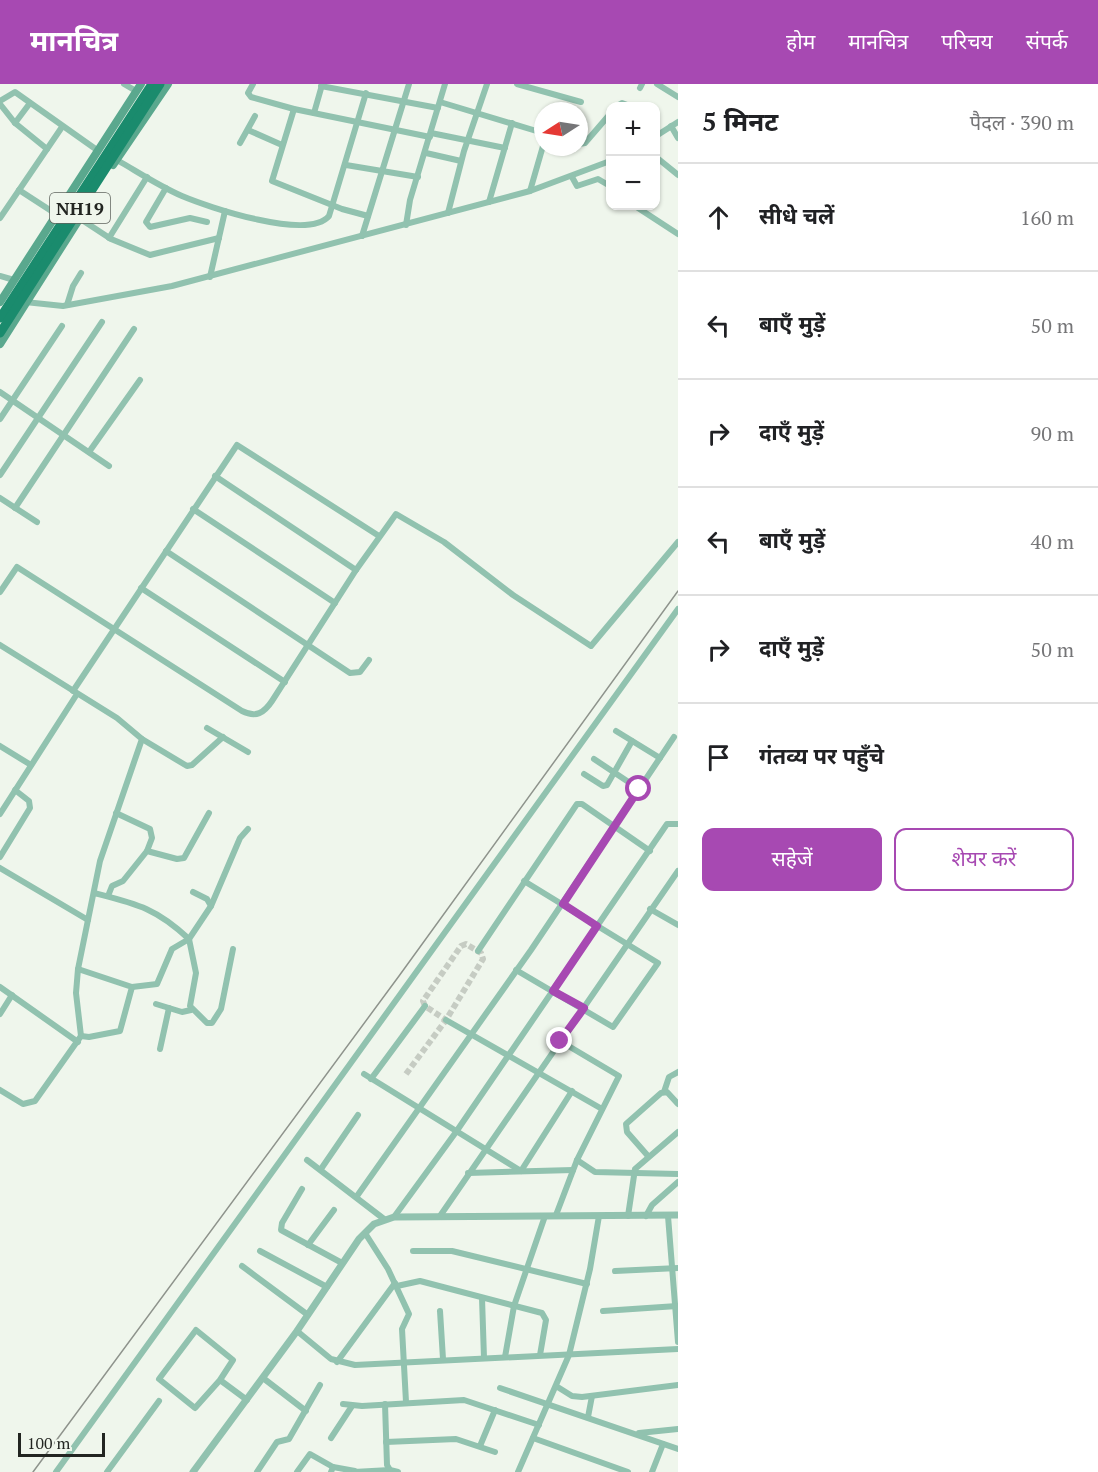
<!DOCTYPE html>
<html lang="hi">
<meta charset="utf-8">
<style>
:root{--surface:#fff;--page:#f2f2f2;--text:#202124;--muted:#757577;--line:#e0e0e0;--accent:#a749b2}
body{margin:0;font-family:"PT Serif","Noto Sans Devanagari",serif;background:var(--page);color:var(--text)}
.controls{position:absolute;right:18px;top:18px;display:grid;overflow:hidden;border-radius:12px;box-shadow:0 2px 4px #0004}
.controls button{width:54px;height:54px;display:grid;place-items:center;padding:0;border:0;border-bottom:2px solid var(--line);background:var(--surface);color:var(--text);font:30px sans-serif}
.compass{position:absolute;left:534px;top:18px;width:54px;height:54px;border-radius:50%;background:var(--surface);box-shadow:0 2px 4px #0004;rotate:258deg}
.scale{position:absolute;left:18px;bottom:15px;width:87px;box-sizing:border-box;padding-left:6px;border:3px solid #222521;border-top:0;font-size:16px;line-height:21px;white-space:nowrap;color:#222521;-webkit-text-stroke:4px #eff6ec;paint-order:stroke}
.stop{position:absolute;width:18px;height:18px;margin:-14px;border:4px solid #a749b2;border-radius:50%;background:#fff}
.stop.end{background:#a749b2;border-color:#fff;box-shadow:0 2px 6px #0008}
.list{margin:0;padding:0;list-style:none}
h2{display:flex;justify-content:space-between;align-items:center;height:78px;margin:0;padding:0 24px;font-size:26px}
h2 small{font-size:20px;font-weight:400;color:var(--muted)}
.list li{display:grid;grid-template-columns:39px 1fr auto;gap:18px;align-items:center;box-sizing:border-box;height:108px;padding:0 24px;border-top:2px solid var(--line)}
.list b{display:block;font-size:22px;white-space:nowrap}
.list em{font-size:20px;font-style:normal;color:var(--muted)}
.actions{display:flex;gap:12px;padding:18px 24px}
.actions a{flex:1;padding:14px 0;border:2px solid var(--accent);border-radius:12px;text-align:center;font-size:21px;color:var(--accent)}
.actions .main{background:var(--accent);color:#fff}
.icon{flex:none;width:33px;height:33px;fill:none;stroke:currentColor;stroke-width:2;stroke-linecap:round;stroke-linejoin:round}
.map{position:relative;flex:none;width:678px;height:1388px;overflow:hidden}
header{display:flex;align-items:center;gap:36px;box-sizing:border-box;height:84px;padding:0 30px;background:var(--accent);color:#fff}
header strong{font-size:28px}
nav{display:flex;gap:33px;margin-inline-start:auto;font-size:21px}
main{display:flex}
aside{flex:1;background:var(--surface)}
.map>svg:first-child{display:block}
.lines{fill:none;stroke-linecap:round;stroke-linejoin:round}
.minor-tunnel{stroke:#c6ccc3;stroke-width:6;stroke-dasharray:6 3;stroke-linecap:butt}
.minor{stroke:#91c2af;stroke-width:6}
.tertiary{stroke:#91c2af;stroke-width:7}
.secondary{stroke:#5aa88e;stroke-width:8}
.rail{stroke:#8e938c;stroke-width:1.5}
.trunk-bridge{stroke:#1a8b6d;stroke-width:9}
.route{stroke:#a749b2;stroke-width:8}
.labels{text-anchor:middle;dominant-baseline:central;stroke-width:6;stroke-linejoin:round;paint-order:stroke}
.shield{fill:#eff6ec;stroke:#60645e;stroke-width:1.5}
.shield-label{font-size:18px;font-weight:bold;fill:#222521}
</style>
<header>
<strong>मानचित्र</strong>
<nav><a>होम</a><a>मानचित्र</a><a>परिचय</a><a>संपर्क</a></nav>
</header>
<main>
<div class="map">
<svg width="678" height="1388" viewBox="0 0 678 1388">
<rect width="100%" height="100%" fill="#eff6ec"/>
<g class="lines">
<path class="minor-tunnel" d="M 406,990 L 446,936 L 483,875 L 481,869 L 466,860 L 461,862 L 423,917 L 425,922 L 446,936"/>
<g class="minor">
<path d="M 124,0 L 136,7"/>
<path d="M 253,0 L 248,9 L 251,13 L 294,25 L 430,53"/>
<path d="M 517,0 L 581,18"/>
<path d="M 657,0 L 678,13"/>
<path d="M 321,2 L 438,24"/>
<path d="M 640,4 L 642,0"/>
<path d="M 0,17 L 15,8 L 97,66"/>
<path d="M 440,18 L 543,49"/>
<path d="M 0,20 L 15,39 L 47,65"/>
<path d="M 617,22 L 622,19 L 630,22"/>
<path d="M 294,25 L 272,97 L 342,125 L 368,132"/>
<path d="M 314,29 L 322,1"/>
<path d="M 15,39 L 30,19"/>
<path d="M 671,42 L 678,54"/>
<path d="M 248,46 L 282,61"/>
<path d="M 431,49 L 505,64"/>
<path d="M 656,52 L 678,38"/>
<path d="M 240,59 L 255,32"/>
<path d="M 579,60 L 585,59 L 610,30"/>
<path d="M 426,69 L 461,77"/>
<path d="M 656,73 L 678,91"/>
<path d="M 117,76 C 138,88 159,102 182,112 C 208,123 308,157 329,132 L 366,9"/>
<path d="M 346,81 L 418,93"/>
<path d="M 572,93 L 577,102 L 598,95 L 610,102"/>
<path d="M 166,104 L 146,138 L 150,143 L 190,134 L 207,138"/>
<path d="M 19,106 L 56,130"/>
<path d="M 530,107 L 543,62"/>
<path d="M 489,118 L 512,39"/>
<path d="M 635,122 L 678,150"/>
<path d="M 448,129 L 464,67 L 487,0"/>
<path d="M 0,134 L 62,43"/>
<path d="M 79,134 L 111,155 L 150,171 L 219,154"/>
<path d="M 406,141 L 410,116 L 445,0"/>
<path d="M 362,152 L 409,0"/>
<path d="M 109,154 L 147,93"/>
<path d="M 0,192 L 14,196"/>
<path d="M 210,193 L 225,127"/>
<path d="M 25,218 L 63,222 L 172,202 L 530,107 L 610,77"/>
<path d="M 67,221 L 73,202 L 81,189"/>
<path d="M 0,308 L 109,382"/>
<path d="M 0,335 L 62,242"/>
<path d="M 89,368 L 140,296"/>
<path d="M 0,391 L 102,238"/>
<path d="M 215,392 L 356,486"/>
<path d="M 0,414 L 37,438"/>
<path d="M 15,424 L 134,245"/>
<path d="M 193,425 L 335,519"/>
<path d="M 166,467 L 350,589 L 360,588 L 369,576"/>
<path d="M 141,504 L 285,598"/>
<path d="M 0,508 L 17,483 L 242,627 C 256,634 264,629 272,617 L 356,486 L 396,430 L 444,458 L 513,511 L 591,562 L 678,458"/>
<path d="M 0,561 L 117,634 L 142,655 L 100,777 L 78,885 L 76,909 L 81,952 L 35,1017 L 23,1020 L 0,1006"/>
<path d="M 73,607 L 237,361 L 379,452"/>
<path d="M 207,644 L 248,668"/>
<path d="M 616,647 L 660,674"/>
<path d="M 142,655 L 187,682 L 192,681 L 223,653"/>
<path d="M 0,662 L 31,681"/>
<path d="M 594,675 L 639,705"/>
<path d="M 584,690 L 603,702 L 607,701 L 632,657"/>
<path d="M 116,729 L 150,745 L 152,754 L 147,767"/>
<path d="M 0,730 L 77,610"/>
<path d="M 0,773 L 30,724 L 29,717 L 15,706"/>
<path d="M 0,784 L 88,836"/>
<path d="M 94,809 C 137,820 156,824 189,855 L 211,822 L 207,815 L 193,808"/>
<path d="M 108,812 L 112,802 L 123,797 L 147,767 L 177,775 L 184,774 L 209,729"/>
<path d="M 211,822 L 240,754 L 248,745"/>
<path d="M 650,825 L 678,841"/>
<path d="M 478,867 L 577,720 L 582,720 L 650,767"/>
<path d="M 78,885 L 132,903 L 120,947 L 89,953 L 81,952"/>
<path d="M 516,886 L 613,943 L 658,879 L 524,797"/>
<path d="M 0,903 L 78,958"/>
<path d="M 132,903 L 157,900 L 172,865 L 189,855 L 196,889 L 190,922 L 207,939 L 212,939 L 221,925 L 233,865"/>
<path d="M 156,920 L 182,928 L 191,926"/>
<path d="M 0,930 L 12,911"/>
<path d="M 446,936 L 602,1025"/>
<path d="M 160,965 L 169,924"/>
<path d="M 364,990 L 521,1087 L 572,1007"/>
<path d="M 371,995 L 425,922"/>
<path d="M 664,1008 L 669,993 L 678,988"/>
<path d="M 648,1072 L 627,1048 L 626,1040 L 661,1009 L 667,1008 L 678,1020"/>
<path d="M 307,1076 L 384,1135"/>
<path d="M 577,1076 L 595,1088 L 678,1090"/>
<path d="M 321,1085 L 358,1031"/>
<path d="M 468,1089 L 573,1086"/>
<path d="M 302,1105 L 282,1139 L 281,1146 L 342,1179"/>
<path d="M 357,1112 L 531,866 L 674,653"/>
<path d="M 556,1131 L 577,1076 L 619,992 L 560,957"/>
<path d="M 440,1132 L 678,787"/>
<path d="M 628,1132 L 635,1085 L 678,1048"/>
<path d="M 646,1132 L 652,1121 L 678,1098"/>
<path d="M 668,1132 L 678,1258"/>
<path d="M 394,1133 L 456,1048 L 667,740 L 678,740"/>
<path d="M 365,1149 L 388,1185 L 409,1230 L 402,1245 L 406,1318"/>
<path d="M 308,1161 L 334,1126"/>
<path d="M 260,1167 L 327,1203"/>
<path d="M 413,1167 L 452,1167 L 587,1200"/>
<path d="M 242,1182 L 308,1231"/>
<path d="M 615,1187 L 678,1184"/>
<path d="M 397,1202 L 420,1197 L 542,1229 L 546,1236 L 540,1271"/>
<path d="M 482,1214 L 484,1274"/>
<path d="M 440,1227 L 443,1275"/>
<path d="M 603,1227 L 677,1222"/>
<path d="M 297,1247 L 331,1275 L 355,1281 L 678,1265"/>
<path d="M 505,1273 L 514,1222 L 545,1132"/>
<path d="M 337,1278 L 395,1199"/>
<path d="M 263,1294 L 306,1327"/>
<path d="M 220,1296 L 233,1276 L 196,1246 L 159,1295 L 195,1324 L 220,1296 L 247,1316"/>
<path d="M 556,1302 L 572,1312 L 582,1313 L 678,1301"/>
<path d="M 500,1304 L 678,1365"/>
<path d="M 343,1320 L 362,1322 L 464,1316 L 539,1341"/>
<path d="M 385,1320 L 387,1381 L 390,1386 L 398,1388"/>
<path d="M 588,1333 L 592,1312"/>
<path d="M 639,1349 L 678,1345"/>
<path d="M 331,1354 L 352,1322"/>
<path d="M 533,1354 L 628,1388"/>
<path d="M 386,1358 L 456,1355 L 495,1368"/>
<path d="M 480,1362 L 495,1326"/>
<path d="M 56,1388 L 678,525"/>
<path d="M 107,1388 L 159,1317"/>
<path d="M 257,1388 L 277,1358 L 289,1355 L 320,1301"/>
<path d="M 297,1388 L 310,1370 L 333,1383"/>
<path d="M 331,1388 L 333,1383 L 355,1387"/>
<path d="M 354,1388 L 390,1386"/>
<path d="M 518,1388 L 569,1271 L 590,1185 L 599,1132"/>
<path d="M 652,1388 L 663,1360"/>
</g>
<path class="tertiary" d="M 193,1388 L 297,1247 L 359,1155 L 374,1140 L 394,1133 L 678,1131"/>
<g class="secondary">
<path d="M 113,81 L 168,0"/>
<path d="M 0,218 L 141,0"/>
<path d="M 0,260 L 87,123"/>
</g>
<path class="rail" d="M 33,1388 L 399,892 L 678,507"/>
<g class="trunk-bridge">
<path d="M 0,234 L 152,0"/>
<path d="M 0,249 L 160,0"/>
</g>
</g>
<g class="lines">
<path class="route" d="M 560,957 L 584,924 L 553,907 L 597,842 L 563,820 L 639,705"/>
</g>
<g class="labels">
<rect class="shield" x="50" y="109" width="60" height="30" rx="4.5"/>
<g class="shield-label">
<text x="80" y="124">NH19</text>
</g>
</g>
</svg>
<div class="controls">
<button>+</button>
<button>−</button>
</div>
<svg class="compass" viewBox="-18 -18 36 36"><path d="M0-13l5 13h-10z" fill="#e53935"/><path d="M0 13l5-13h-10z" fill="#757577"/></svg>
<div class="scale">100 m</div>
<div class="stop" style="left:639px;top:705px"></div>
<div class="stop end" style="left:560px;top:957px"></div>
</div>
<aside>
<h2>5 मिनट<small>पैदल · 390 m</small></h2>
<ul class="list">
<li><svg class="icon" aria-label="ahead" viewBox="0 0 24 24"><path d="M12 20V5M6 11l6-6 6 6"/></svg><div><b>सीधे चलें</b></div><em>160 m</em></li>
<li><svg class="icon" aria-label="left" viewBox="0 0 24 24"><path d="M17 20v-9H6M10 6l-5 5 5 5"/></svg><div><b>बाएँ मुड़ें</b></div><em>50 m</em></li>
<li><svg class="icon" aria-label="right" viewBox="0 0 24 24"><path d="M7 20v-9h11M14 6l5 5-5 5"/></svg><div><b>दाएँ मुड़ें</b></div><em>90 m</em></li>
<li><svg class="icon" aria-label="left" viewBox="0 0 24 24"><path d="M17 20v-9H6M10 6l-5 5 5 5"/></svg><div><b>बाएँ मुड़ें</b></div><em>40 m</em></li>
<li><svg class="icon" aria-label="right" viewBox="0 0 24 24"><path d="M7 20v-9h11M14 6l5 5-5 5"/></svg><div><b>दाएँ मुड़ें</b></div><em>50 m</em></li>
<li><svg class="icon" aria-label="arrive" viewBox="0 0 24 24"><path d="M6 21V4h12l-3 4 3 4H6"/></svg><div><b>गंतव्य पर पहुँचे</b></div></li>
</ul>
<div class="actions"><a class="main">सहेजें</a><a>शेयर करें</a></div>
</aside>
</main>
